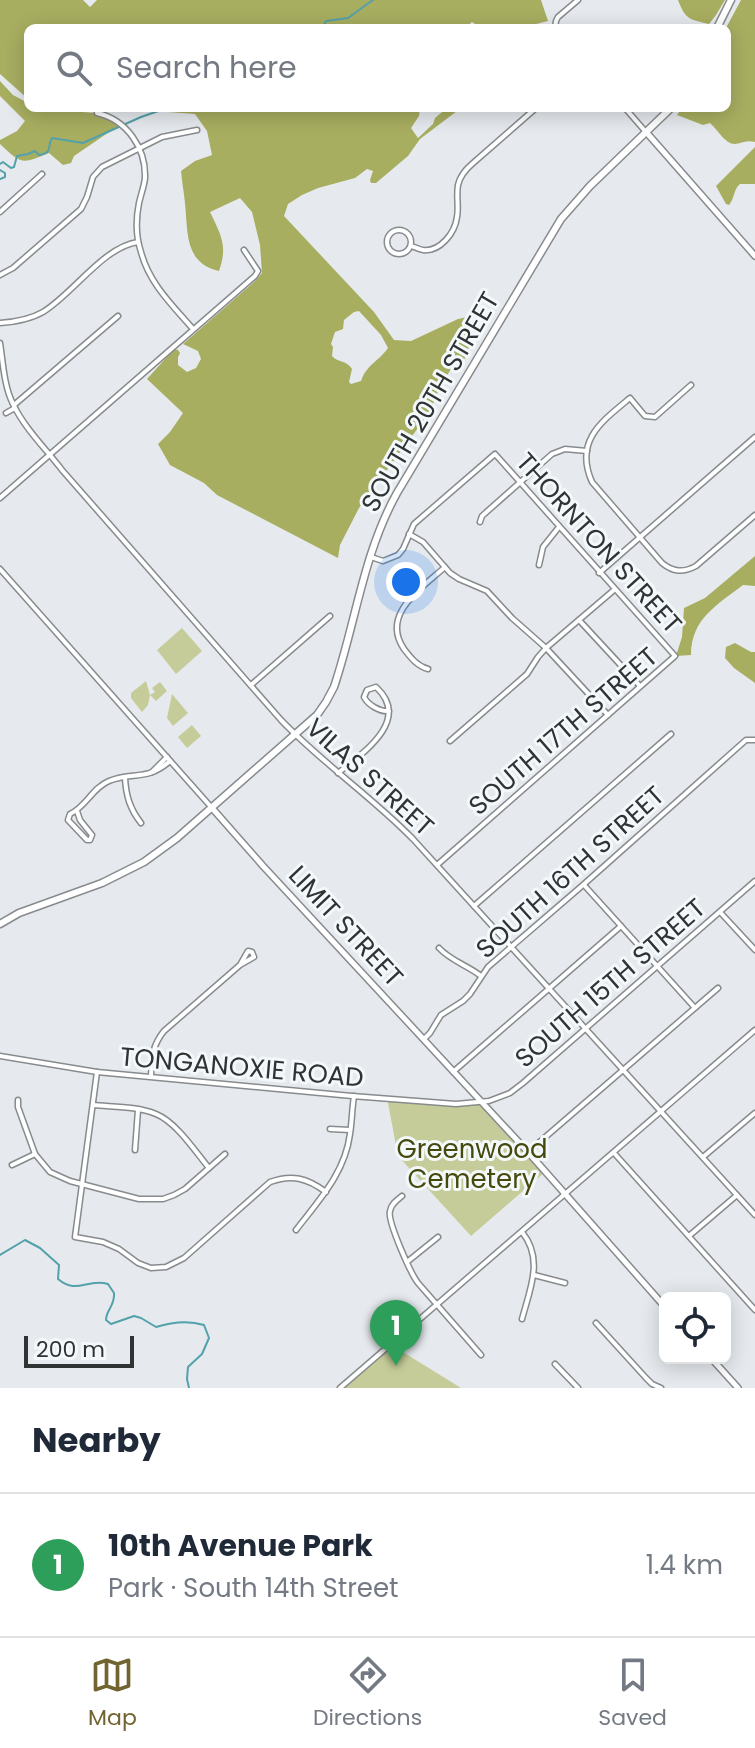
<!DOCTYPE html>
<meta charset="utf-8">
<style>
:root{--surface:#fff;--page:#f6f6f7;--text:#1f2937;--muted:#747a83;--line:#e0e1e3;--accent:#716431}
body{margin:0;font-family:Poppins,sans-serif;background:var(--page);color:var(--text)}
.controls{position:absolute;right:24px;bottom:24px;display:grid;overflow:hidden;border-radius:12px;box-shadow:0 4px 20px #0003}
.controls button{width:72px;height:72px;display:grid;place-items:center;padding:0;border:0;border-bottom:2px solid var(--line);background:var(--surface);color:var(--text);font:40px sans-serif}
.scale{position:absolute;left:24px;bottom:20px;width:110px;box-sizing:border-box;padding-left:8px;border:4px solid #303233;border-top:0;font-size:22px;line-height:28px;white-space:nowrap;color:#303233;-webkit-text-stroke:6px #f3f8fb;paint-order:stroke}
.you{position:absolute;left:406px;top:582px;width:28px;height:28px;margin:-20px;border:6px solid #fff;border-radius:50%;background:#1a73e8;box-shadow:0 0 0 12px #1a73e833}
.badge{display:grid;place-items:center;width:52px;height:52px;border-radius:50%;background:var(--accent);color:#fff;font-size:26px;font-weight:700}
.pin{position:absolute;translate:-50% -66px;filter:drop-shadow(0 2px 4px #0008)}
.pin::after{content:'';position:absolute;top:42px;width:28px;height:24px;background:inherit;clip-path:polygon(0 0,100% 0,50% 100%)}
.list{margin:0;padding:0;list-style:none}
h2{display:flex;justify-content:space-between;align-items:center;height:104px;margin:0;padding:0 32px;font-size:34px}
h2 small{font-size:26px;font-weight:400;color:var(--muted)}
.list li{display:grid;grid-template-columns:52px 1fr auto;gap:24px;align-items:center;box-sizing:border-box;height:144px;padding:0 32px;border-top:2px solid var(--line)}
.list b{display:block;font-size:30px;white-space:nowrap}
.list p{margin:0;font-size:26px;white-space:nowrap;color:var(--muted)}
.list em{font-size:26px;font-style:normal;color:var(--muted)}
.icon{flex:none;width:44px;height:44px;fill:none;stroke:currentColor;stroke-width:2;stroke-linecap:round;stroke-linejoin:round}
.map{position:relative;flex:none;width:755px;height:1388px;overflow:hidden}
.search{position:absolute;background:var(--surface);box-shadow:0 4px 20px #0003;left:24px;right:24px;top:24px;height:88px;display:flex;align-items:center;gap:20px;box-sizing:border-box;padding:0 28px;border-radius:12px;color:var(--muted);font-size:30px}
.sheet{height:248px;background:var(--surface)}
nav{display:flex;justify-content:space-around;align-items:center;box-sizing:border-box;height:112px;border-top:2px solid var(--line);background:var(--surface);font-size:22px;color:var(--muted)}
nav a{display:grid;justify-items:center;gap:4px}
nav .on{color:var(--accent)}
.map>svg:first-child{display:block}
.green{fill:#c6cc99}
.forest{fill:#a8ae60;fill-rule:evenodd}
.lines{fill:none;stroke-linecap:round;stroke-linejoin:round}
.stream{stroke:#53a1aa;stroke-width:2}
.minor-casing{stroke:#878b8e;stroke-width:7}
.tertiary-casing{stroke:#878b8e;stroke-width:8}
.secondary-casing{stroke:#878b8e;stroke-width:9}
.minor{stroke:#fff;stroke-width:4}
.tertiary{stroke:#fff;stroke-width:5}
.secondary{stroke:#fff;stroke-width:6}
.labels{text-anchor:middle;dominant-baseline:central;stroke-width:6;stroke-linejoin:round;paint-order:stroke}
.street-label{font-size:26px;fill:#303233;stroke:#f3f8fb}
.park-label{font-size:26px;fill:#46490c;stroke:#f3f8fb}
</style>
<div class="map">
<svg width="755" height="1388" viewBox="0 0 755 1388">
<rect width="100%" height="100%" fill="#e6eaee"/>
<g class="green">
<path d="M 182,628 L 202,651 L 176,674 L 157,650 Z"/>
<path d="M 146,681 L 150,695 L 155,692 L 152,688 L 160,682 L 167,691 L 156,701 L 150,695 L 148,705 L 142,712 L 131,698 L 131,693 Z"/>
<path d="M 172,694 L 188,713 L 173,726 L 167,718 Z"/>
<path d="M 192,725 L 201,736 L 187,748 L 178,737 Z"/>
<path d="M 387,1098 L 456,1104 L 482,1103 L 545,1172 L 471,1236 L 398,1156 Z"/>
<path d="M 390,1344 L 461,1388 L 343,1388 Z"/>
</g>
<g class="forest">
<path d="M 0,0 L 83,0 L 90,7 L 97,0 L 541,0 L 548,21 C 528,26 491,36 472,22 L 465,28 L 28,28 L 28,99 L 0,74 Z"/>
<path d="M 678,0 L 725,0 L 716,15 L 709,24 C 690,19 686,21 678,0 Z"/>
<path d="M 741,0 L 755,0 L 755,142 C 747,140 743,143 735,144 C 725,144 718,130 710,123 L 703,125 L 677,115 L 682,108 L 727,108 L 726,28 Z"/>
<path d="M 0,81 L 13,95 L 28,103 L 28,108 L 96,113 L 98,109 L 79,108 L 100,108 L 98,113 L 118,126 L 74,156 L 71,163 L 63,165 L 49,153 C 22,164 22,165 0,144 L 0,140 L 17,131 L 25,121 L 0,96 Z"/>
<path d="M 154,108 L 420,108 L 419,116 L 411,128 L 418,138 L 433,124 L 435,118 L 447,108 L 461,108 L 420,139 L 408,156 L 376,183 L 371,183 L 370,180 L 373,171 L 367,169 L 355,178 L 318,188 L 302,195 L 288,204 L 284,216 L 374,312 L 394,340 L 411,341 L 458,319 L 472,316 L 476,320 L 470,334 L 469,347 L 464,360 L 451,369 L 441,385 L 429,413 L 359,508 L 340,545 L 338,558 L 217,495 L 204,483 L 170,465 L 158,444 L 170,432 L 183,413 L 147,379 L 174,349 L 178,350 L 180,353 L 178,357 L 178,365 L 187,372 L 196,368 L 201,359 L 198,351 L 183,344 L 254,282 L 262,273 L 260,245 L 252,212 L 240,198 L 210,212 C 221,235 228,246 219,271 C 184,263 188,232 185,203 C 184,193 182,182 181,171 L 195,161 L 212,155 L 207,131 L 195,114 L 155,111 ZM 359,311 L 381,335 L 388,348 C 378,362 367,364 361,381 L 351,384 L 349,382 L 352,369 C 347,360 338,363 332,356 L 333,347 L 331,344 L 335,332 L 343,329 L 344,320 L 354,312 Z"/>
<path d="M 755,147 L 755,184 L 740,184 C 733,190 735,198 729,205 L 726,204 L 716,186 Z"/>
<path d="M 755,556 L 755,586 L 743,585 C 717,605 691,619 691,655 L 676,656 L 682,637 L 684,608 L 705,598 Z"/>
<path d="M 735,643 L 751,652 L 755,652 L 755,683 L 734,668 L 725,658 L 726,647 Z"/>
</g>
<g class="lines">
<g class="stream">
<path d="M 322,28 L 326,21 L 348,18 L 373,0"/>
<path d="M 0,164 L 3,162 L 11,168 L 14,167 L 17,156 L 28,154 L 35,151 L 39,155 C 54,152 46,148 52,138 L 83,143 L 141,117 L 167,108"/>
<path d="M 0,170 L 5,173 L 5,177 L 0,179"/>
<path d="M 0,1255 L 25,1240 L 40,1248 L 59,1265 L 58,1279 C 77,1295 87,1278 108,1284 L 114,1293 C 115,1306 106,1310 106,1320 L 111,1324 L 134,1316 L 141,1318 L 156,1327 C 172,1322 188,1320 204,1325 L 209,1338 L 202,1354 L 188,1367 L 187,1379 L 189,1388"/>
</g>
<g class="minor-casing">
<g id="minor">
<path d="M 555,28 L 556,21 L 558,17 L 578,0"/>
<path d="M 625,108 L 645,131"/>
<path d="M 97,113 C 127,120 146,148 145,178 C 144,187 141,194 139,203 C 136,218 136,237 141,252 C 149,283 172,305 193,329"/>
<path d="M 0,212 L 42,174"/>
<circle cx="399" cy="242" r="12"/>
<path d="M 411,246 C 412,246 421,250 423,250 C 440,252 455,233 457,217 C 459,207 456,196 458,185 C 460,176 465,170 472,164 L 536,108"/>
<path d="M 0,275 L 13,268 L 81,209 L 87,197 L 93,177 L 102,167 L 162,137 L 197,130"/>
<path d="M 0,323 C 14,322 31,319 43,312 C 73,294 103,247 138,242"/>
<path d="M 0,343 C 3,363 4,386 13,404 C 25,429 46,449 62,470 L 281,720 C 322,763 371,796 413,839 L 755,1215"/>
<path d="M 691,385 L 655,417 L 645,416 L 630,398 C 601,422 574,441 592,482 L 662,563 C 673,572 683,573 696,566 L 755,515"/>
<path d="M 14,405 L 118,316"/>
<path d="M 6,413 L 15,408"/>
<path d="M 0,498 L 255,276 L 258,271 L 244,250"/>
<path d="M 480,522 L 482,516 L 552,454 L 565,449 L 587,451"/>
<path d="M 409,534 L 423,542 L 450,573 L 459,579 L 487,591 L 512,618 L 546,648 L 608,715"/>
<path d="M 371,557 L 383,561 L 398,555 L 403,549 L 414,524 L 495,454 L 675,656 L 437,865"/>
<path d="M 539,565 L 543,547 L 559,527"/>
<path d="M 0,569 L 212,808"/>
<path d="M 599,573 L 755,437"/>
<path d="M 579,620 L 640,686"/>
<path d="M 428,669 C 417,666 411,658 404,649 C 380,614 422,588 445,567"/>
<path d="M 251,685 L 330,616"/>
<path d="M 450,741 L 527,674 L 538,657 L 546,648 L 614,590"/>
<path d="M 152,772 L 167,757"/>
<path d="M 338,773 C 363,753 412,720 376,687 L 367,690 L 364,697 C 368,705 380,712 389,711"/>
<path d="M 125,778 C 126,796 130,809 141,823"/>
<path d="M 77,811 L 80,820 L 92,835 L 90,840 L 87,840 L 68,820 L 70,814 C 86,807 92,788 109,781 C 133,771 146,782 170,761"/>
<path d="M 584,885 L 695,1008"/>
<path d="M 474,906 L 671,734"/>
<path d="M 720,912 L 755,950"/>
<path d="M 439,948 C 451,961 467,965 481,976"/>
<path d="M 424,1039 L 430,1033 L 441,1015 L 463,1001 L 470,994 L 488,967 L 583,885 L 746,740 L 755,740"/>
<path d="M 0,1056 L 97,1072 L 352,1096 L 456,1104 L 489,1101 L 510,1093 L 523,1083 L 755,881"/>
<path d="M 97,1072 L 75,1237 L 103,1242 L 119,1249 L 138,1263 L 151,1268 L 166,1267 L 184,1258 L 270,1182 C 292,1174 307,1178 326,1192"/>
<path d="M 453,1072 L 621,926"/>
<path d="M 151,1076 C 152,1057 152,1046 164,1031 L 240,965 L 254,957 L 252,952 L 248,951 L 240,965"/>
<path d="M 18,1100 L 18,1107 L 35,1154 L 50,1172 L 70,1181 L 139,1199 L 163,1199 L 174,1195 L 185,1189 L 225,1154"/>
<path d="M 93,1105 C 113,1107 137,1106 156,1114 C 176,1122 195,1151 209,1168"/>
<path d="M 330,1129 L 350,1130"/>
<path d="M 135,1150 L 138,1110"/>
<path d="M 528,1152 L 718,988"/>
<path d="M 614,1153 L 755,1310"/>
<path d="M 703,1157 L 755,1113"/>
<path d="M 12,1165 L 35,1154"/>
<path d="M 402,1196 C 397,1200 391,1204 390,1211 C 387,1221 411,1274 418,1283 L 481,1355"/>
<path d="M 296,1230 C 319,1200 345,1173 350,1134 C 352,1121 352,1109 354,1096"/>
<path d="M 522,1232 C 544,1259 530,1289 522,1319"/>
<path d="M 689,1236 L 737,1195"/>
<path d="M 407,1262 L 438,1237"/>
<path d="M 534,1275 L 565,1283"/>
<path d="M 596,1323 L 646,1378 L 652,1384 L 661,1388"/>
<path d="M 555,1364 L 578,1388"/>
<path d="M 340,1388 L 755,1030"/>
</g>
</g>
<g class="tertiary-casing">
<g id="tertiary">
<path d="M 647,133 L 755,256"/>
<path d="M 212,808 L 263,866 L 528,1152 L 665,1307"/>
<path d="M 711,1358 L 738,1388"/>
</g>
</g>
<g class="secondary-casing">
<g id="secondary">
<path d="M 717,28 L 731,0"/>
<path d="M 0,924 L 19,913 L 102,883 L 144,862 L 177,838 L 317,715 L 326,702 L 334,687 C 356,622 363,554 397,493 L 561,219 L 590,186 L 671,108"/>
</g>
</g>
<use href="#minor" class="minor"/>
<use href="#tertiary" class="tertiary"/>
<use href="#secondary" class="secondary"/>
</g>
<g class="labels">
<g class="street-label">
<text transform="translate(430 402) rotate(-60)">SOUTH 20TH STREET</text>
<text transform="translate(599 543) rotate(48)">THORNTON STREET</text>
<text transform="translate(563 731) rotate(-41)">SOUTH 17TH STREET</text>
<text transform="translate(370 777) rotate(42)">VILAS STREET</text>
<text transform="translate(570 872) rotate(-42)">SOUTH 16TH STREET</text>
<text transform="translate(346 926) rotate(47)">LIMIT STREET</text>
<text transform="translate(610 983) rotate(-41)">SOUTH 15TH STREET</text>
<text transform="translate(242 1067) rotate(5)">TONGANOXIE ROAD</text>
</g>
<g class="park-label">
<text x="472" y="1149">Greenwood<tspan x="472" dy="30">Cemetery</tspan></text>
</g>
</g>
</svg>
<div class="controls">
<button><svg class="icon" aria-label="locate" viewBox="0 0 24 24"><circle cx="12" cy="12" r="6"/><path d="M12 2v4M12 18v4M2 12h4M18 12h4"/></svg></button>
</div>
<div class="scale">200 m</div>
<div class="you"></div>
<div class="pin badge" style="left:396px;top:1366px;background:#2e9e5b">1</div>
<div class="search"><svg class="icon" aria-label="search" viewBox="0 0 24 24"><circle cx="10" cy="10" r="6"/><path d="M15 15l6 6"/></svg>Search here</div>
</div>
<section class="sheet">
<h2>Nearby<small></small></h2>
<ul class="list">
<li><span class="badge" style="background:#2e9e5b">1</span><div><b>10th Avenue Park</b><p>Park · South 14th Street</p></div><em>1.4 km</em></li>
</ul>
</section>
<nav>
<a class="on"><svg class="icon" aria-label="map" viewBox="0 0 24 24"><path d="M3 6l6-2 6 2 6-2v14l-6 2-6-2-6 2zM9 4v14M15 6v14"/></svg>Map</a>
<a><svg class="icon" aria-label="directions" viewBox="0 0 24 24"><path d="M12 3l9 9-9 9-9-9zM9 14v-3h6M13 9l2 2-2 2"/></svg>Directions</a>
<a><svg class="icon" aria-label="saved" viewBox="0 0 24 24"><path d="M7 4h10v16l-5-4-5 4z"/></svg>Saved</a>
</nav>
